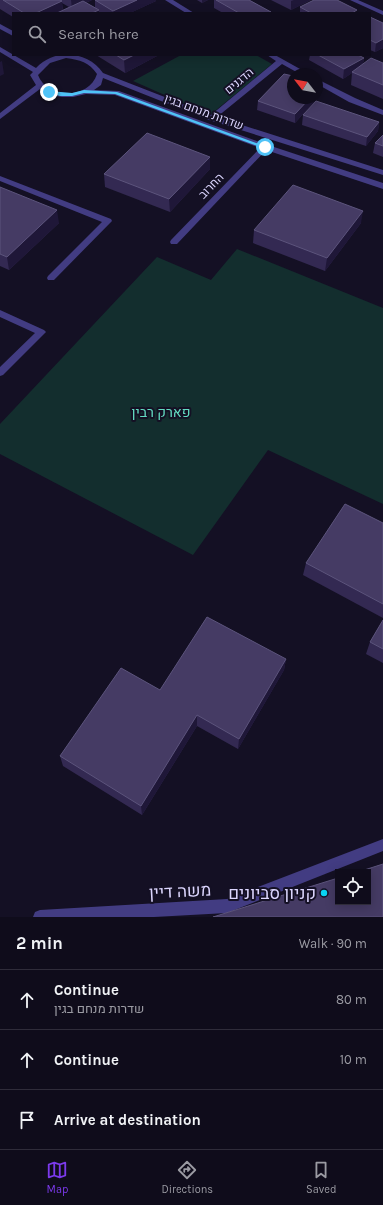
<!DOCTYPE html>
<meta charset="utf-8">
<style>
:root{--surface:#0f0c1b;--page:#181524;--text:#f1f3f6;--muted:#9b9ba3;--line:#2f2c3a;--accent:#7c3aed}
body{margin:0;font-family:Karla,Heebo,sans-serif;background:var(--page);color:var(--text)}
.controls{position:absolute;right:12px;bottom:12px;display:grid;overflow:hidden;border-radius:0px;box-shadow:0 2px 10px #0003}
.controls button{width:36px;height:36px;display:grid;place-items:center;padding:0;border:0;border-bottom:1px solid var(--line);background:var(--surface);color:var(--text);font:20px sans-serif}
.compass{position:absolute;left:287px;top:68px;width:36px;height:36px;border-radius:50%;background:var(--surface);box-shadow:0 2px 10px #0003;rotate:301deg}
.stop{position:absolute;width:12px;height:12px;margin:-9px;border:3px solid #4fc3f7;border-radius:50%;background:#fff}
.stop.end{background:#4fc3f7;border-color:#fff;box-shadow:0 1px 4px #0008}
.list{margin:0;padding:0;list-style:none}
h2{display:flex;justify-content:space-between;align-items:center;height:52px;margin:0;padding:0 16px;font-size:17px}
h2 small{font-size:13px;font-weight:400;color:var(--muted)}
.list li{display:grid;grid-template-columns:26px 1fr auto;gap:12px;align-items:center;box-sizing:border-box;height:60px;padding:0 16px;border-top:1px solid var(--line)}
.list b{display:block;font-size:15px;white-space:nowrap}
.list p{margin:0;font-size:13px;white-space:nowrap;color:var(--muted)}
.list em{font-size:13px;font-style:normal;color:var(--muted)}
.icon{flex:none;width:22px;height:22px;fill:none;stroke:currentColor;stroke-width:2;stroke-linecap:round;stroke-linejoin:round}
.map{position:relative;flex:none;width:383px;height:917px;overflow:hidden}
.search{position:absolute;background:var(--surface);box-shadow:0 2px 10px #0003;left:12px;right:12px;top:12px;height:44px;display:flex;align-items:center;gap:10px;box-sizing:border-box;padding:0 14px;border-radius:0px;color:var(--muted);font-size:15px}
.sheet{height:232px;background:var(--surface)}
nav{display:flex;justify-content:space-around;align-items:center;box-sizing:border-box;height:56px;border-top:1px solid var(--line);background:var(--surface);font-size:11px;color:var(--muted)}
nav a{display:grid;justify-items:center;gap:2px}
nav .on{color:var(--accent)}
.map>svg:first-child{display:block}
.green{fill:#132e2e}
.lines{fill:none;stroke-linecap:round;stroke-linejoin:round}
.minor{fill:#423c82;fill-rule:evenodd}
.wall{fill:#332952;fill-rule:evenodd}
.shaded-wall{fill:#1f1738}
.building{fill:#453b64;stroke:#5c547c}
.route{fill:#4fc3f7}
.poi-dot{fill:#09d4f4;stroke:#141024;stroke-width:1.5}
.labels{text-anchor:middle;dominant-baseline:central;stroke-width:4;stroke-linejoin:round;paint-order:stroke}
.far-street-label{font-size:12px;fill:#dbd5fd;stroke:#141024}
.park-label{font-size:14px;fill:#63dbc2;stroke:#141024}
.near-street-label{font-size:17px;fill:#dbd5fd;stroke:#141024}
.near-poi-label{font-size:17px;fill:#dbd5fd;stroke:#141024;text-anchor:end}
</style>
<div class="map">
<svg width="383" height="917" viewBox="0 0 383 917">
<rect width="100%" height="100%" fill="#141024"/>
<g class="green">
<path d="M 181,55 L 256,55 L 272,64 L 210,115 L 133,81 Z"/>
<path d="M 237,249 L 383,308 L 383,504 L 268,450 L 193,555 L 0,454 L 0,424 L 157,257 L 211,280 Z"/>
</g>
<g class="lines">
<g class="minor">
<path d="M 165,0 L 173,0 L 194,13 L 186,13 Z"/>
<path d="M 350,0 L 358,0 L 383,11 L 383,15 Z"/>
<path d="M 0,24 L 13,31 L 13,36 L 0,29 Z"/>
<path d="M 0,47 L 36,68 C 55,48 88,51 103,73 L 211,115 L 276,61 L 267,55 L 275,55 L 309,74 L 300,74 L 282,64 L 217,117 L 383,170 L 383,175 L 209,120 L 103,78 L 101,85 L 94,90 L 119,91 L 268,145 L 383,183 L 383,189 L 266,150 L 177,244 L 171,244 L 170,242 L 171,240 L 260,148 L 115,95 L 86,94 L 73,97 L 62,97 L 50,95 L 40,89 L 0,119 L 0,113 L 36,85 L 30,75 L 33,72 L 0,52 ZM 66,58 C 80,60 89,62 97,74 C 89,100 47,99 38,75 L 50,63 Z"/>
<path d="M 317,79 L 355,98 L 383,110 L 383,115 L 349,102 L 317,84 Z"/>
<path d="M 0,176 L 111,219 L 112,221 L 54,280 L 48,280 L 47,278 L 48,276 L 102,222 L 0,181 Z"/>
<path d="M 0,310 L 44,330 L 46,332 L 3,375 L 0,376 L 0,367 L 35,333 L 0,317 Z"/>
<path d="M 383,839 L 383,851 L 227,913 L 154,917 L 33,917 L 35,912 L 40,910 L 227,899 Z"/>
</g>
</g>
<g class="wall">
<path d="M 0,0 L 92,0 L 86,3 L 95,8 L 95,0 L 156,1 L 130,13 L 102,13 L 99,12 L 99,13 L 13,13 L 13,17 L 0,9 ZM 62,3 L 69,7 L 63,10 Z"/>
<path d="M 197,0 L 208,0 L 202,3 Z"/>
<path d="M 214,0 L 249,0 L 271,12 L 271,13 L 223,13 L 214,8 Z"/>
<path d="M 271,0 L 311,0 L 291,10 Z"/>
<path d="M 300,7 L 356,13 L 300,13 Z"/>
<path d="M 370,17 L 383,23 L 383,48 L 375,52 L 370,50 Z"/>
<path d="M 96,55 L 157,55 L 157,56 L 125,73 Z"/>
<path d="M 310,55 L 358,55 L 364,58 L 363,64 L 383,63 L 383,99 L 351,85 L 352,73 L 343,79 L 309,60 Z"/>
<path d="M 321,86 L 320,95 L 295,123 L 257,110 L 258,101 Z"/>
<path d="M 303,115 L 379,122 L 378,131 L 366,146 L 302,125 Z"/>
<path d="M 383,135 L 383,157 L 373,153 L 375,143 Z"/>
<path d="M 210,169 L 170,212 L 105,187 L 104,174 Z"/>
<path d="M 0,187 L 59,223 L 9,270 L 0,266 Z"/>
<path d="M 361,223 L 325,271 L 253,243 L 254,230 Z"/>
<path d="M 383,523 L 383,618 L 303,575 L 306,563 Z"/>
<path d="M 383,620 L 383,663 L 366,654 L 370,642 Z"/>
<path d="M 286,659 L 284,670 L 238,749 L 197,726 L 142,815 L 63,766 L 60,756 L 160,690 Z"/>
</g>
<g class="shaded-wall">
<path d="M 71,0 L 92,0 L 72,9 Z"/>
<path d="M 137,0 L 156,0 L 156,1 L 130,13 L 113,13 L 113,11 Z"/>
<path d="M 202,0 L 208,0 L 202,3 Z"/>
<path d="M 294,0 L 311,0 L 291,10 L 291,1 Z"/>
<path d="M 62,1 L 63,13 L 36,13 Z"/>
<path d="M 99,10 L 99,13 L 92,13 Z"/>
<path d="M 383,39 L 383,48 L 375,52 L 376,43 Z"/>
<path d="M 134,55 L 157,55 L 157,56 L 125,73 L 124,60 Z"/>
<path d="M 364,58 L 362,67 L 352,72 L 352,73 L 343,79 L 344,69 Z"/>
<path d="M 2,61 L 4,74 L 0,76 L 0,62 Z"/>
<path d="M 321,86 L 320,95 L 295,123 L 295,114 L 310,98 L 317,98 L 317,90 Z"/>
<path d="M 379,122 L 378,131 L 366,146 L 367,137 Z"/>
<path d="M 210,157 L 210,169 L 170,212 L 169,199 Z"/>
<path d="M 57,210 L 59,223 L 9,270 L 7,257 Z"/>
<path d="M 363,211 L 361,223 L 325,271 L 327,258 Z"/>
<path d="M 286,659 L 284,670 L 238,749 L 239,739 Z"/>
<path d="M 197,715 L 197,726 L 142,815 L 141,806 Z"/>
</g>
<g class="building">
<path d="M 3,0 L 60,0 L 62,1 L 36,13 L 24,13 Z"/>
<path d="M 95,0 L 137,0 L 113,11 Z"/>
<path d="M 216,0 L 249,0 L 271,12 L 268,13 L 239,13 Z"/>
<path d="M 314,0 L 337,0 L 357,10 L 352,13 L 311,13 L 300,7 Z"/>
<path d="M 83,1 L 99,10 L 92,13 L 57,13 Z"/>
<path d="M 370,17 L 383,23 L 383,39 L 376,43 L 370,40 Z"/>
<path d="M 116,55 L 134,55 L 124,60 Z"/>
<path d="M 318,55 L 358,55 L 364,58 L 344,69 Z"/>
<path d="M 371,58 L 383,63 L 383,85 L 352,72 Z"/>
<path d="M 284,74 L 293,76 L 293,98 L 310,98 L 295,114 L 258,101 Z"/>
<path d="M 317,84 L 321,86 L 317,90 Z"/>
<path d="M 316,101 L 379,122 L 367,137 L 303,115 Z"/>
<path d="M 147,133 L 210,157 L 169,199 L 104,174 Z"/>
<path d="M 383,135 L 383,146 L 375,143 Z"/>
<path d="M 293,185 L 363,211 L 327,258 L 254,230 Z"/>
<path d="M 0,187 L 57,210 L 7,257 L 0,254 Z"/>
<path d="M 345,504 L 383,523 L 383,604 L 306,563 Z"/>
<path d="M 207,617 L 286,659 L 239,739 L 197,715 L 141,806 L 60,756 L 121,668 L 160,690 Z"/>
<path d="M 383,620 L 383,649 L 370,642 Z"/>
<path d="M 383,864 L 383,917 L 213,917 L 338,878 L 338,902 L 368,902 L 368,872 L 358,872 Z"/>
</g>
<path class="route" d="M 84,90 L 117,92 L 267,147 L 263,148 L 115,94 L 84,93 L 72,96 L 60,96 L 47,92 L 49,91 L 72,93 Z"/>
<circle class="poi-dot" cx="324" cy="893" r="4"/>
<g class="labels">
<g class="far-street-label">
<text transform="translate(239 81) rotate(-40)">הדגנים</text>
<text transform="translate(204 112) rotate(20)">שדרות מנחם בגין</text>
<text transform="translate(211 186) rotate(-46)">החרוב</text>
</g>
<g class="park-label">
<text x="161" y="412">פארק רבין</text>
</g>
<g class="near-street-label">
<text transform="translate(180 891) rotate(-3)">משה דיין</text>
</g>
<g class="near-poi-label">
<text x="316" y="893">קניון סביונים</text>
</g>
</g>
</svg>
<div class="controls">
<button><svg class="icon" aria-label="locate" viewBox="0 0 24 24"><circle cx="12" cy="12" r="6"/><path d="M12 2v4M12 18v4M2 12h4M18 12h4"/></svg></button>
</div>
<svg class="compass" viewBox="-18 -18 36 36"><path d="M0-13l5 13h-10z" fill="#e53935"/><path d="M0 13l5-13h-10z" fill="#9b9ba3"/></svg>
<div class="stop" style="left:265px;top:147px"></div>
<div class="stop end" style="left:49px;top:92px"></div>
<div class="search"><svg class="icon" aria-label="search" viewBox="0 0 24 24"><circle cx="10" cy="10" r="6"/><path d="M15 15l6 6"/></svg>Search here</div>
</div>
<section class="sheet">
<h2>2 min<small>Walk · 90 m</small></h2>
<ul class="list">
<li><svg class="icon" aria-label="ahead" viewBox="0 0 24 24"><path d="M12 20V5M6 11l6-6 6 6"/></svg><div><b>Continue</b><p>שדרות מנחם בגין</p></div><em>80 m</em></li>
<li><svg class="icon" aria-label="ahead" viewBox="0 0 24 24"><path d="M12 20V5M6 11l6-6 6 6"/></svg><div><b>Continue</b></div><em>10 m</em></li>
<li><svg class="icon" aria-label="arrive" viewBox="0 0 24 24"><path d="M6 21V4h12l-3 4 3 4H6"/></svg><div><b>Arrive at destination</b></div></li>
</ul>
</section>
<nav>
<a class="on"><svg class="icon" aria-label="map" viewBox="0 0 24 24"><path d="M3 6l6-2 6 2 6-2v14l-6 2-6-2-6 2zM9 4v14M15 6v14"/></svg>Map</a>
<a><svg class="icon" aria-label="directions" viewBox="0 0 24 24"><path d="M12 3l9 9-9 9-9-9zM9 14v-3h6M13 9l2 2-2 2"/></svg>Directions</a>
<a><svg class="icon" aria-label="saved" viewBox="0 0 24 24"><path d="M7 4h10v16l-5-4-5 4z"/></svg>Saved</a>
</nav>
